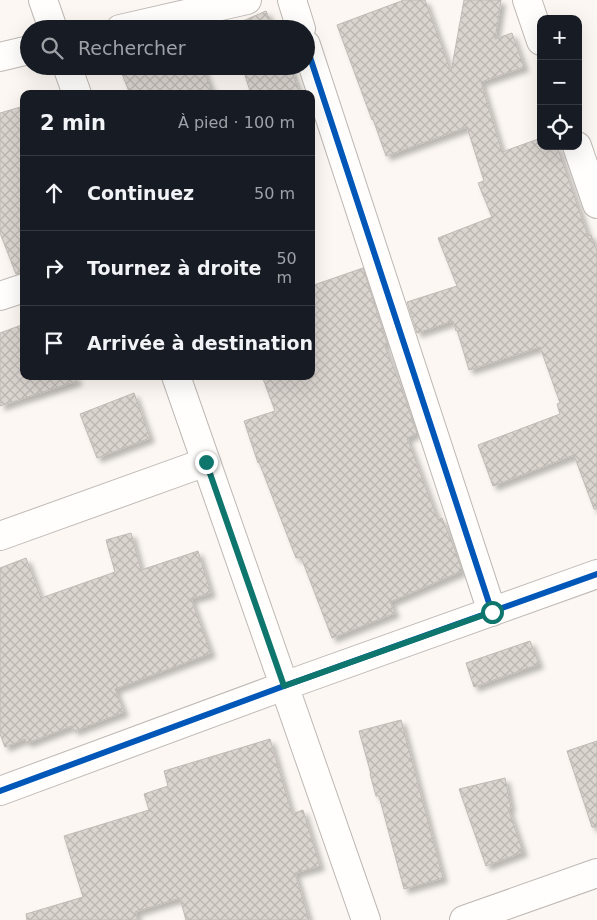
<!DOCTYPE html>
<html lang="fr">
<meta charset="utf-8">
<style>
:root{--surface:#171b24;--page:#242831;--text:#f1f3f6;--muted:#9ea1a6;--line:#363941}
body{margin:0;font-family:"DejaVu Sans",sans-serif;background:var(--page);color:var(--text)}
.controls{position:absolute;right:15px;top:15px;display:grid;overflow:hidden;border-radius:10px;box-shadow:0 5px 20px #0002}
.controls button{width:45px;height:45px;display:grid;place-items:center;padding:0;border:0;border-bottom:1px solid var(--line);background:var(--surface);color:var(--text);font:25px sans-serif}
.stop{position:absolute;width:15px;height:15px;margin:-11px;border:4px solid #0f766e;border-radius:50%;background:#fff}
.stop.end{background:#0f766e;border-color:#fff;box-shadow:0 1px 5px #0008}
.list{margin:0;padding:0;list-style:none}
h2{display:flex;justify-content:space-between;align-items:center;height:65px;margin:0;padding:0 20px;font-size:21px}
h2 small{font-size:16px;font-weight:400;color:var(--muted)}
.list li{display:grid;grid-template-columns:32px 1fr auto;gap:15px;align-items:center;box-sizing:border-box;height:75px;padding:0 20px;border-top:1px solid var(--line)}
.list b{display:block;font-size:19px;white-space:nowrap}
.list em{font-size:16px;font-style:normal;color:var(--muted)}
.icon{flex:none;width:28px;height:28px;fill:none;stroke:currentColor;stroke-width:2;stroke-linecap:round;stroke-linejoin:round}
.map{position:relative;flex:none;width:597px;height:920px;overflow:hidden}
.search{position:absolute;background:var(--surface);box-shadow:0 5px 20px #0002;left:20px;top:20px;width:295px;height:55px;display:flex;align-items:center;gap:12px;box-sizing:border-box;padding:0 18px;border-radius:28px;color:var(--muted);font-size:19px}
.panel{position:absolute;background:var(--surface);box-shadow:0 5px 20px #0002;left:20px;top:90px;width:295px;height:290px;border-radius:10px}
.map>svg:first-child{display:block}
.building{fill:url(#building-cross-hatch);stroke:#c0bab5;filter:url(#shadow)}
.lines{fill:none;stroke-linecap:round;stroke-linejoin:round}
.street-casing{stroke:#beb8b3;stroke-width:30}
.street{stroke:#fffefd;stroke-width:28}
.cycleway-casing{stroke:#fff;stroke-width:9}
.cycleway{stroke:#0057b8;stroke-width:6}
.route{stroke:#0f766e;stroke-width:6}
</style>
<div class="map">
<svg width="597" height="920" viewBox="0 0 597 920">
<defs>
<pattern id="building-cross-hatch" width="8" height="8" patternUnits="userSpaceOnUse" patternTransform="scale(1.25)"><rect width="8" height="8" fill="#dbd5d0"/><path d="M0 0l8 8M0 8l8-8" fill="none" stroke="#bcb6b2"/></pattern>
<filter id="shadow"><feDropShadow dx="4.5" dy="4.5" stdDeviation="2.5" flood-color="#0004"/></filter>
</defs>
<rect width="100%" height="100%" fill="#fcf7f2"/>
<g class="building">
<path d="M 404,0 L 425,0 L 451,72 L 464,0 L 501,0 L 495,39 L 512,33 L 524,67 L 481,82 L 502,152 L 541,138 L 541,146 L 557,146 L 588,236 L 591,235 L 597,251 L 597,509 L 594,509 L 574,455 L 493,486 L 478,445 L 560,414 L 557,404 L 560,403 L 540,347 L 469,370 L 457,330 L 456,331 L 453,321 L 417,333 L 407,302 L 457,286 L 438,238 L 492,217 L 478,183 L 484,181 L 467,127 L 386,156 L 373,119 L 372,120 L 337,25 Z"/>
<path d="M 266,11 L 274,29 L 240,29 L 238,23 Z"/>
<path d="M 119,66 L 202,66 L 213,94 L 130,94 Z"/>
<path d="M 242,66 L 290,66 L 300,94 L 251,94 Z"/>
<path d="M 24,106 L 24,273 L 16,274 L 0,233 L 0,113 Z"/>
<path d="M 363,268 L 387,343 L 384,344 L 402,389 L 417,433 L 407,438 L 438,520 L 442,518 L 455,550 L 462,571 L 390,602 L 395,613 L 332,638 L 301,557 L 296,558 L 259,462 L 258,463 L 244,421 L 275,411 L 262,376 L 311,376 L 311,286 Z"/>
<path d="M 24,324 L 24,376 L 76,376 L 77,381 L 0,406 L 0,333 Z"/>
<path d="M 134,393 L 150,438 L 97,458 L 80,414 Z"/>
<path d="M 131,533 L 141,570 L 198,551 L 211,593 L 191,599 L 211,653 L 115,689 L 124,712 L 74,731 L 72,726 L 27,743 L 25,739 L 5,747 L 0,734 L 0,568 L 26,558 L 41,598 L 115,572 L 106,540 Z"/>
<path d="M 530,641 L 539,664 L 474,687 L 466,663 Z"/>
<path d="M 401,720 L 443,878 L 404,889 L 379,796 L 376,796 L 370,774 L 371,774 L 359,731 Z"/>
<path d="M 270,739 L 292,814 L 303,810 L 320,866 L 295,873 L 309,920 L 186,920 L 180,898 L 135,912 L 138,920 L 27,920 L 26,914 L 83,897 L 64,836 L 149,810 L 144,794 L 168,786 L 164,771 Z"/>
<path d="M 597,741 L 597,827 L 592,827 L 567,751 Z"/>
<path d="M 505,778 L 511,808 L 508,808 L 523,852 L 486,866 L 459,789 Z"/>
</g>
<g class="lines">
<g class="street-casing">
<g id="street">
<path d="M 43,0 L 53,29"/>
<path d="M 292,0 L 301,29"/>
<path d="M 527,0 L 541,41"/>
<path d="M 120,29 L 247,0"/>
<path d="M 306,45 L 492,612"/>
<path d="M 0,57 L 29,50"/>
<path d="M 67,66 L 77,94"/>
<path d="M 577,146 L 597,204"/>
<path d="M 0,296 L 24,288"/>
<path d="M 176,376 L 366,920"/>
<path d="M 0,536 L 206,462"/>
<path d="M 0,791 L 284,686 L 597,574"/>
<path d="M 464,920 L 597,873"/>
</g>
</g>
<use href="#street" class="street"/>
<g class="cycleway-casing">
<g id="cycleway">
<path d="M 306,45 L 492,612"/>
<path d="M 0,791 L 284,686 L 597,574"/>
</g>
</g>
<use href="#cycleway" class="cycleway"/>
</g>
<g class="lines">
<path class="route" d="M 206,462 L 284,686 L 492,612"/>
</g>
</svg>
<div class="controls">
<button>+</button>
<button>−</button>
<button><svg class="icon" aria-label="locate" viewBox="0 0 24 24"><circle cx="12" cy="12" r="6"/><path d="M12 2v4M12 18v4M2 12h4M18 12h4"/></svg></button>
</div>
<div class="stop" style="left:492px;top:612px"></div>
<div class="stop end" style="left:206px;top:462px"></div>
<div class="search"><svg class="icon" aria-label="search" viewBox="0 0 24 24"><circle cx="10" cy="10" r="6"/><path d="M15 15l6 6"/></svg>Rechercher</div>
<section class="panel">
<h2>2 min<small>À pied · 100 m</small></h2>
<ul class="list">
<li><svg class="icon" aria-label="ahead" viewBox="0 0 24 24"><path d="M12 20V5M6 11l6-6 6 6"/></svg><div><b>Continuez</b></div><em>50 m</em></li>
<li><svg class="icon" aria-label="right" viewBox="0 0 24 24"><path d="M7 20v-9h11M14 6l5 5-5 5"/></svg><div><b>Tournez à droite</b></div><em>50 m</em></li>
<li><svg class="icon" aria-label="arrive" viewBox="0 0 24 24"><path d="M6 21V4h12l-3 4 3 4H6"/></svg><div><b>Arrivée à destination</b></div></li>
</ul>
</section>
</div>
